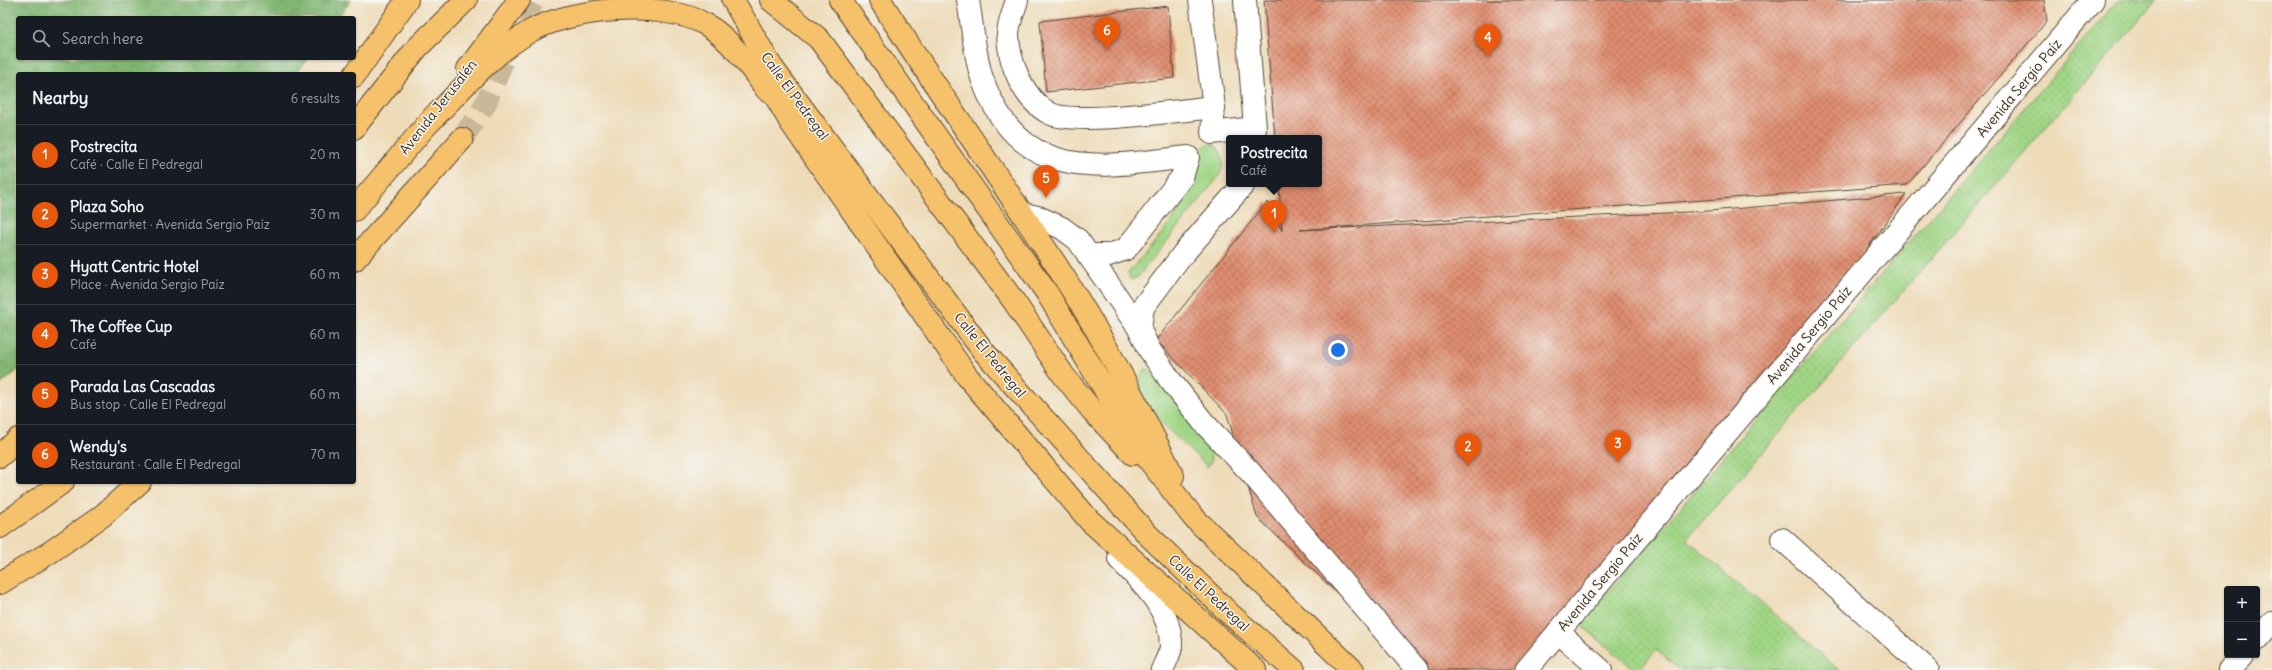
<!DOCTYPE html>
<meta charset="utf-8">
<style>
:root{--surface:#171b24;--page:#20242c;--text:#f1f3f6;--muted:#9ea1a6;--line:#363941;--accent:#ea580c}
body{margin:0;font-family:Delius,sans-serif;background:var(--page);color:var(--text)}
.controls{position:absolute;right:12px;bottom:12px;display:grid;overflow:hidden;border-radius:4px;box-shadow:0 1px 3px #0004}
.controls button{width:36px;height:36px;display:grid;place-items:center;padding:0;border:0;border-bottom:1px solid var(--line);background:var(--surface);color:var(--text);font:20px sans-serif}
.you{position:absolute;left:1338px;top:350px;width:14px;height:14px;margin:-10px;border:3px solid #fff;border-radius:50%;background:#1a73e8;box-shadow:0 0 0 6px #1a73e833}
.badge{display:grid;place-items:center;width:26px;height:26px;border-radius:50%;background:var(--accent);color:#fff;font-size:13px;font-weight:700}
.pin{position:absolute;translate:-50% -33px;filter:drop-shadow(0 1px 2px #0008)}
.pin::after{content:'';position:absolute;top:21px;width:14px;height:12px;background:inherit;clip-path:polygon(0 0,100% 0,50% 100%)}
.popup{position:absolute;left:1226px;top:135px;width:96px;height:52px;box-sizing:border-box;display:grid;place-content:center;border-radius:4px;background:var(--surface);filter:drop-shadow(0 1px 3px #0005);font-size:13px;white-space:nowrap;color:var(--muted)}
.popup b{font-size:15px;color:var(--text)}
.popup::after{content:'';position:absolute;left:50%;top:100%;margin-left:-8px;border:8px solid transparent;border-top-color:var(--surface)}
.list{margin:0;padding:0;list-style:none}
h2{display:flex;justify-content:space-between;align-items:center;height:52px;margin:0;padding:0 16px;font-size:17px}
h2 small{font-size:13px;font-weight:400;color:var(--muted)}
.list li{display:grid;grid-template-columns:26px 1fr auto;gap:12px;align-items:center;box-sizing:border-box;height:60px;padding:0 16px;border-top:1px solid var(--line)}
.list b{display:block;font-size:15px;white-space:nowrap}
.list p{margin:0;font-size:13px;white-space:nowrap;color:var(--muted)}
.list em{font-size:13px;font-style:normal;color:var(--muted)}
.icon{flex:none;width:22px;height:22px;fill:none;stroke:currentColor;stroke-width:2;stroke-linecap:round;stroke-linejoin:round}
.map{position:relative;flex:none;width:2272px;height:670px;overflow:hidden}
.search{position:absolute;background:var(--surface);box-shadow:0 1px 3px #0004;left:16px;top:16px;width:340px;height:44px;display:flex;align-items:center;gap:10px;box-sizing:border-box;padding:0 14px;border-radius:4px;color:var(--muted);font-size:15px}
.panel{position:absolute;background:var(--surface);box-shadow:0 1px 3px #0004;left:16px;top:72px;width:340px;height:412px;border-radius:4px}
.map>svg:first-child{display:block}
.grass{fill:url(#grass-dots);stroke:#6e8052}
.forest{fill:url(#forest-crowns);stroke:#5e7048}
.garden{fill:#a0d585;stroke:#6e8052}
.building{fill:url(#building-cross-hatch)}
.lines{fill:none;stroke-linecap:round;stroke-linejoin:round}
.major-tunnel{stroke:#cab89a;stroke-width:22;stroke-dasharray:22 11;stroke-linecap:butt}
.minor-casing{stroke:#564535;stroke-width:24}
.major-casing{stroke:#564535;stroke-width:24}
.minor{stroke:#fff;stroke-width:22}
.major{stroke:#f5c16b;stroke-width:22}
.labels{text-anchor:middle;dominant-baseline:central;stroke-width:3;stroke-linejoin:round;paint-order:stroke}
.street-label{font-size:14px;fill:#3b2a1e;stroke:#f6f6f2}
</style>
<div class="map">
<svg width="2272" height="670" viewBox="0 0 2272 670">
<defs>
<pattern id="grass-dots" width="8" height="8" patternUnits="userSpaceOnUse"><rect width="8" height="8" fill="#a0d585"/><path d="M2 2h.1M6 6h.1" fill="none" stroke="#8bb772" stroke-width="1.8" stroke-linecap="round"/></pattern>
<pattern id="forest-crowns" width="20" height="18" patternUnits="userSpaceOnUse"><rect width="20" height="18" fill="#80b672"/><path d="M2 6a3 3 0 1 1 6 0M12 15a3 3 0 1 1 6 0" fill="none" stroke="#6a945d"/></pattern>
<pattern id="building-cross-hatch" width="8" height="8" patternUnits="userSpaceOnUse"><rect width="8" height="8" fill="#df8d6f"/><path d="M0 0l8 8M0 8l8-8" fill="none" stroke="#b6735b"/></pattern>
</defs>
<rect width="100%" height="100%" fill="#f6f6f2"/>
<filter id="ink" filterUnits="userSpaceOnUse"><feTurbulence type="fractalNoise" baseFrequency=".025" numOctaves="2"/><feDisplacementMap in="SourceGraphic" scale="8" xChannelSelector="R" yChannelSelector="G"/><feConvolveMatrix kernelMatrix="1 2 1 2 8 2 1 2 1" color-interpolation-filters="sRGB"/></filter>
<filter id="wash" filterUnits="userSpaceOnUse"><feTurbulence type="fractalNoise" baseFrequency=".012" numOctaves="4" result="noise"/><feDisplacementMap in="SourceGraphic" scale="16" xChannelSelector="R" yChannelSelector="G"/><feGaussianBlur stdDeviation="0.9" result="paint"/><feColorMatrix in="noise" values="0 0 0 0 0 0 0 0 0 0 0 0 0 0 0 0 0 1.4 0 .05"/><feComposite in="paint" operator="in"/></filter>
<g filter="url(#wash)">
<rect width="100%" height="100%" fill="#eedcb9"/>
<path class="grass" d="M 2118,0 L 2157,0 L 1687,539 L 1839,670 L 1680,670 L 1656,650 L 1639,670 L 1635,670 L 1580,624 Z"/>
<path class="forest" d="M 0,0 L 351,0 L 338,18 L 18,18 L 18,58 L 308,58 L 296,74 L 18,74 L 18,370 L 0,385 Z"/>
<g class="garden">
<path d="M 1210,144 L 1215,145 C 1224,154 1224,163 1220,175 L 1138,277 L 1131,280 L 1128,273 C 1150,247 1177,220 1190,188 C 1197,172 1190,149 1210,144 Z"/>
<path d="M 1147,368 L 1210,442 L 1211,462 L 1207,467 C 1191,449 1130,403 1141,376 C 1142,373 1145,370 1147,368 Z"/>
</g>
<g id="blocks">
<g class="building">
<path d="M 1264,0 L 2044,0 L 2047,21 L 1907,185 L 1300,230 L 1709,211 L 1906,194 L 1845,280 L 1527,670 L 1418,670 L 1257,517 L 1227,414 L 1156,340 L 1267,202 L 1282,231 L 1279,184 L 1319,184 L 1319,138 L 1275,138 Z"/>
<path d="M 1168,6 L 1174,78 L 1046,92 L 1040,21 Z"/>
</g>
</g>
</g>
<g filter="url(#ink)">
<use href="#blocks" fill-opacity="0" stroke="#564535" stroke-width="1"/>
<g class="lines">
<path class="major-tunnel" d="M 462,139 L 485,105 L 508,49 L 534,0"/>
<g class="minor-casing">
<g id="minor">
<path d="M 968,0 C 972,23 975,60 983,81 C 1021,184 1099,167 1188,157 L 1182,177 L 1126,249 L 1109,255 L 1088,255"/>
<path d="M 1017,0 C 1014,11 1008,24 1008,35 C 1009,63 1023,99 1049,113 C 1071,126 1183,110 1214,107"/>
<path d="M 1200,0 L 1214,107 L 1212,133 L 1255,128"/>
<path d="M 1245,0 L 1255,128 L 1253,138"/>
<path d="M 1023,214 L 1038,217 L 1062,228 L 1078,240 L 1140,330 L 1149,349 L 1170,380 L 1204,423 L 1251,473 L 1417,670"/>
<path d="M 1140,330 L 1143,307 L 1183,254 L 1244,184"/>
<path d="M 1782,539 L 1928,670"/>
<path d="M 1119,559 C 1142,583 1172,610 1171,647 C 1170,654 1165,663 1162,670"/>
<path d="M 1558,632 L 1601,670"/>
<path d="M 2257,640 L 2272,623"/>
<path d="M 1526,670 L 2093,0"/>
<path d="M 2229,670 L 2243,655"/>
</g>
</g>
<g class="major-casing">
<g id="major">
<path d="M 733,0 L 771,66 L 984,352 L 1149,536 L 1231,615 L 1294,670"/>
<path d="M 771,0 L 819,39 L 1013,300 L 1064,376 L 1095,414 L 1133,454"/>
<path d="M 840,0 L 1047,293 L 1141,450 L 1193,517 L 1353,670"/>
<path d="M 880,0 C 941,97 1008,189 1069,285 C 1108,346 1141,411 1173,476"/>
<path d="M 468,69 L 519,0"/>
<path d="M 763,75 L 791,123 L 967,376 L 1089,520 L 1255,670"/>
<path d="M 354,76 L 407,0"/>
<path d="M 426,126 C 458,93 489,56 529,32 C 570,8 662,0 705,24 C 730,38 751,68 767,90"/>
<path d="M 354,128 L 417,48 L 466,0"/>
<path d="M 354,210 L 435,115"/>
<path d="M 354,260 L 462,139"/>
<path d="M 0,456 L 18,439"/>
<path d="M 0,527 L 63,482"/>
<path d="M 0,583 L 49,553 L 102,516 L 140,482"/>
</g>
</g>
<use href="#minor" class="minor"/>
<use href="#major" class="major"/>
</g>
</g>
<g class="labels">
<g class="street-label">
<text transform="translate(2019 88) rotate(-50)">Avenida Sergio Paíz</text>
<text transform="translate(795 96) rotate(54)">Calle El Pedregal</text>
<text transform="translate(438 107) rotate(-52)">Avenida Jerusalén</text>
<text transform="translate(1809 335) rotate(-50)">Avenida Sergio Paíz</text>
<text transform="translate(990 355) rotate(51)">Calle El Pedregal</text>
<text transform="translate(1600 582) rotate(-50)">Avenida Sergio Paíz</text>
<text transform="translate(1209 593) rotate(43)">Calle El Pedregal</text>
</g>
</g>
</svg>
<div class="controls">
<button>+</button>
<button>−</button>
</div>
<div class="you"></div>
<div class="pin badge" style="left:1274px;top:233px">1</div>
<div class="popup"><b>Postrecita</b>Café</div>
<div class="pin badge" style="left:1468px;top:466px">2</div>
<div class="pin badge" style="left:1618px;top:463px">3</div>
<div class="pin badge" style="left:1488px;top:57px">4</div>
<div class="pin badge" style="left:1046px;top:198px">5</div>
<div class="pin badge" style="left:1107px;top:50px">6</div>
<div class="search"><svg class="icon" aria-label="search" viewBox="0 0 24 24"><circle cx="10" cy="10" r="6"/><path d="M15 15l6 6"/></svg>Search here</div>
<section class="panel">
<h2>Nearby<small>6 results</small></h2>
<ul class="list">
<li><span class="badge">1</span><div><b>Postrecita</b><p>Café · Calle El Pedregal</p></div><em>20 m</em></li>
<li><span class="badge">2</span><div><b>Plaza Soho</b><p>Supermarket · Avenida Sergio Paíz</p></div><em>30 m</em></li>
<li><span class="badge">3</span><div><b>Hyatt Centric Hotel</b><p>Place · Avenida Sergio Paíz</p></div><em>60 m</em></li>
<li><span class="badge">4</span><div><b>The Coffee Cup</b><p>Café</p></div><em>60 m</em></li>
<li><span class="badge">5</span><div><b>Parada Las Cascadas</b><p>Bus stop · Calle El Pedregal</p></div><em>60 m</em></li>
<li><span class="badge">6</span><div><b>Wendy's</b><p>Restaurant · Calle El Pedregal</p></div><em>70 m</em></li>
</ul>
</section>
</div>
